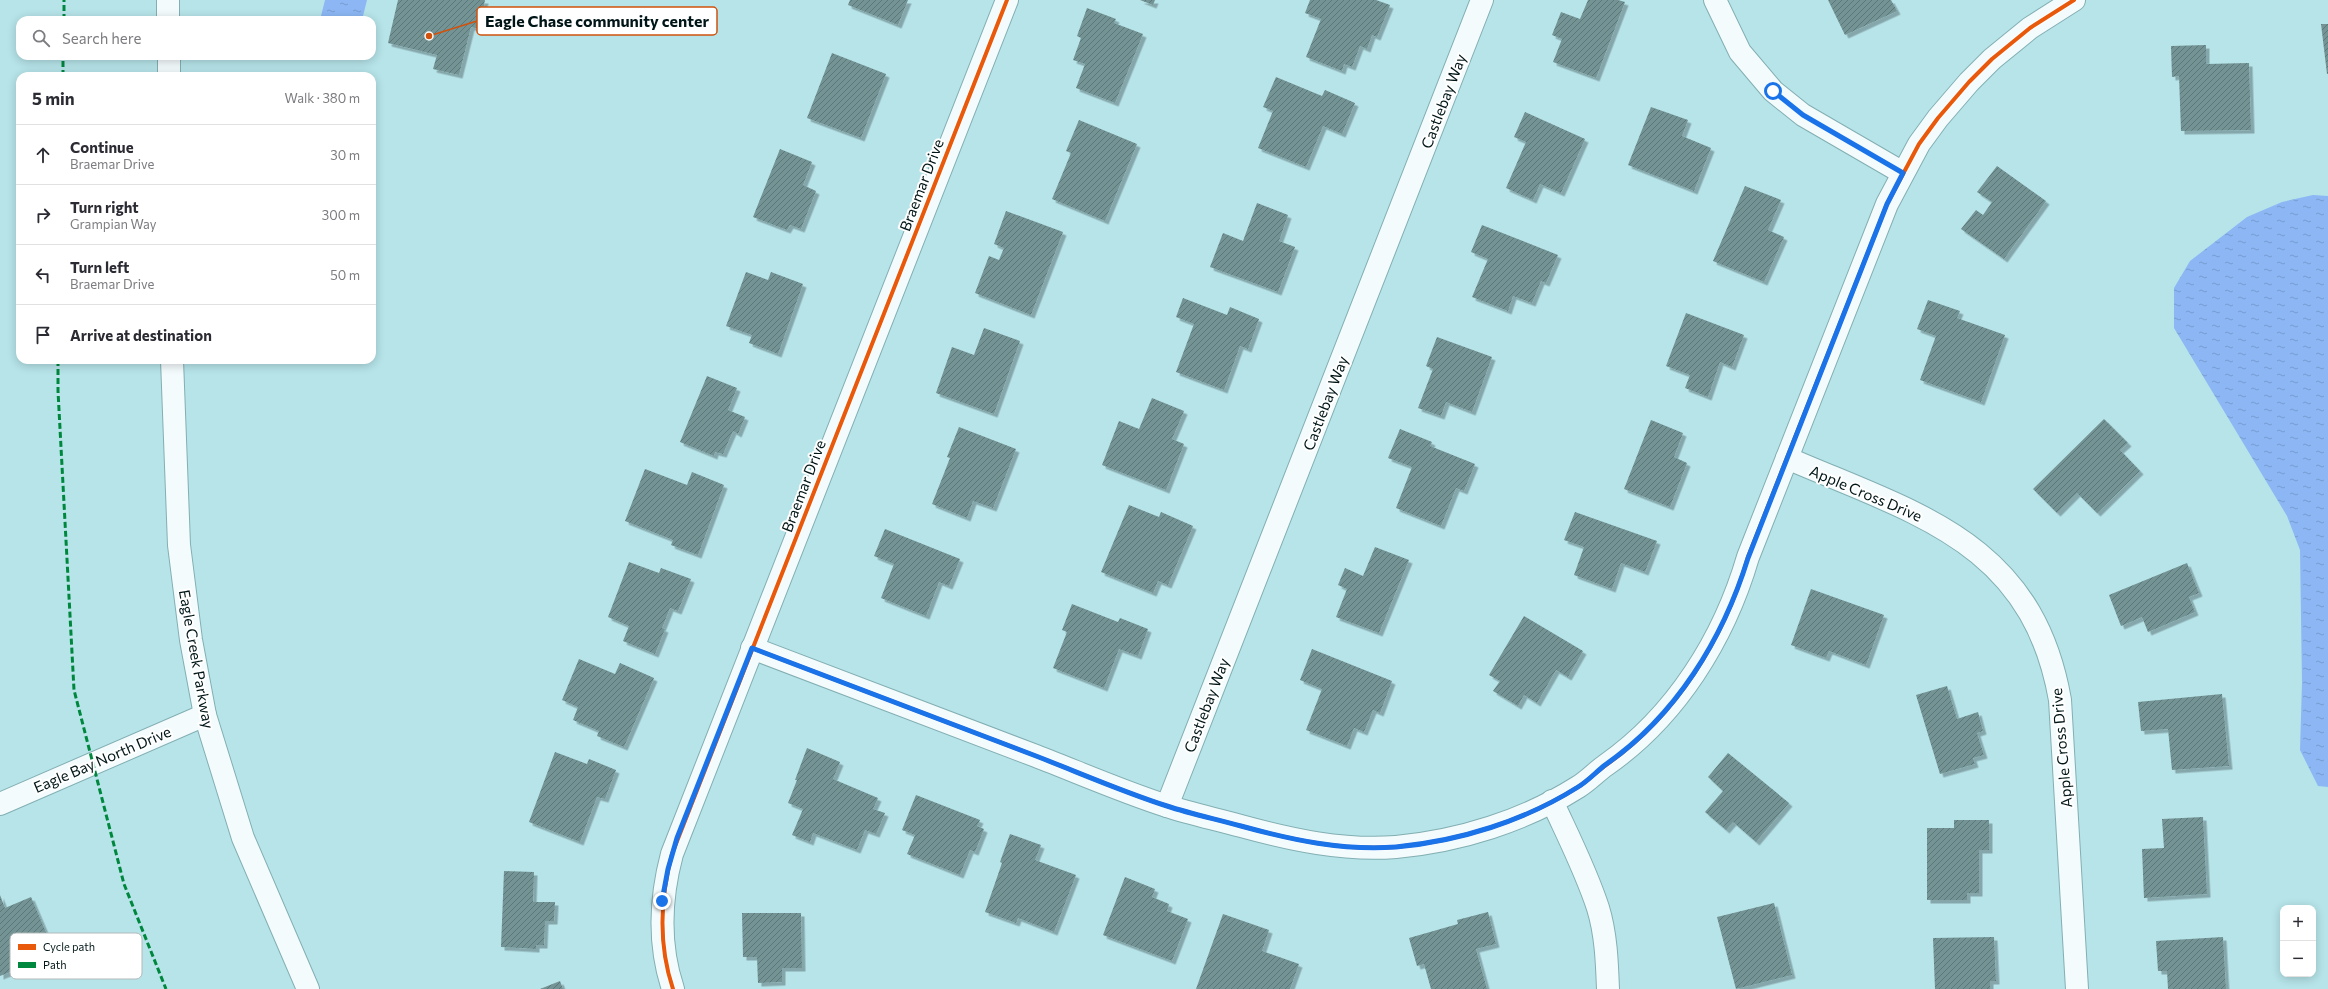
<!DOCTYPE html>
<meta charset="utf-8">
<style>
:root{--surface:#fff;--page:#f2f2f3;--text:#2b2b33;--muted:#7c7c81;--line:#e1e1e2}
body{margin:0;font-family:Commissioner,sans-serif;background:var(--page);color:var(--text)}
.controls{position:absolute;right:12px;bottom:12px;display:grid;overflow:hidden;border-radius:8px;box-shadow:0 2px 10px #0003}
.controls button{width:36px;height:36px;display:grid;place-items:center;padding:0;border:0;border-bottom:1px solid var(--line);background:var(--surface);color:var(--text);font:20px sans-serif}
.stop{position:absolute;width:12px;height:12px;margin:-9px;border:3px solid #1a73e8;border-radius:50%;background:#fff}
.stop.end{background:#1a73e8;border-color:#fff;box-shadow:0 1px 4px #0008}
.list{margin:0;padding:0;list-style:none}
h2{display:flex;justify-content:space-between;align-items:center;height:52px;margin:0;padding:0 16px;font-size:17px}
h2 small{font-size:13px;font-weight:400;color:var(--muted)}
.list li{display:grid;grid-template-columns:26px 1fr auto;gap:12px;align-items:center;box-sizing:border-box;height:60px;padding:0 16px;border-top:1px solid var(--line)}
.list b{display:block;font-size:15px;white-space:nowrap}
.list p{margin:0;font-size:13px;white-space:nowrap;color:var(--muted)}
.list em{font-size:13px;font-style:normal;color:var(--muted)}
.icon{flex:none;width:22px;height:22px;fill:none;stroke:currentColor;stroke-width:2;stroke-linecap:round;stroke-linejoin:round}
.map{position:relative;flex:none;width:2328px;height:989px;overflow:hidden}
.search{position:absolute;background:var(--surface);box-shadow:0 2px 10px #0003;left:16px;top:16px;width:360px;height:44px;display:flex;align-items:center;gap:10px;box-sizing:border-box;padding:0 14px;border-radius:12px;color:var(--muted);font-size:15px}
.panel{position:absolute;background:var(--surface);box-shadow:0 2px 10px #0003;left:16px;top:72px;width:360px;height:292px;border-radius:12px}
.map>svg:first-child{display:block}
.water{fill:url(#water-ripples)}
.building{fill:url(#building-hatch);filter:url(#shadow)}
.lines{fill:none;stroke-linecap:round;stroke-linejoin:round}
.minor-casing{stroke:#82afb3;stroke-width:24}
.major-casing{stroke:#82afb3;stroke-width:24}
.minor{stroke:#f4fbfc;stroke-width:22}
.major{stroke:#f4fbfc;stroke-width:22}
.quiet{stroke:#00873e;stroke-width:3;stroke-dasharray:6 3;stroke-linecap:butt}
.cycleway-casing{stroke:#fff;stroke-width:6}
.cycleway{stroke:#e8590c;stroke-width:4}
.route{stroke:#1a73e8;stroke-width:5}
.labels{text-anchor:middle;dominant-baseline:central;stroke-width:4;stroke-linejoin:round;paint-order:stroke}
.street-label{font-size:15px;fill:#001517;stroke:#fff}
.key{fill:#fff;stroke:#b2b9b9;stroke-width:1}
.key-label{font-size:11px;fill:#001517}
.leader{fill:none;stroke:#d1520d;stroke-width:1.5}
.callout-dot{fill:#d1520d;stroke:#fff;stroke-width:1.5}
.callout{fill:#fff;stroke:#d1520d;stroke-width:1.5}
.callout-label{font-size:16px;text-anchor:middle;font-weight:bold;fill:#001517}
</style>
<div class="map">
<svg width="2328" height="989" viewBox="0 0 2328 989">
<defs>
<pattern id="water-ripples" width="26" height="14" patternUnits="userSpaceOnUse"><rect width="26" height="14" fill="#8cb7f4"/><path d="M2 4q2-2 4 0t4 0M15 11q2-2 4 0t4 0" fill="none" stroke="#779cd0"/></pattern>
<pattern id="building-hatch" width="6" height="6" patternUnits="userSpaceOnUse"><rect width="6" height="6" fill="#739394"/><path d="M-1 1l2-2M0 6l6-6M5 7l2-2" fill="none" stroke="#5c7778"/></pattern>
<filter id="shadow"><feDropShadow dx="3.5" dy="3.5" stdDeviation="0" flood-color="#0004"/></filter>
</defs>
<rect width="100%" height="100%" fill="#b6e4e9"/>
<g class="water">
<path d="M 325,0 L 367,0 L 362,20 L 320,20 Z"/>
<path d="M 2313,195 L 2328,196 L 2328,787 L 2318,786 L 2300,750 L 2302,683 L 2300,550 L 2287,516 L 2174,328 L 2174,288 L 2190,261 L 2247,217 L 2282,202 Z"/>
</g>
<g class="building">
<path d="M 398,0 L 485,0 L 479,29 L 471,27 L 459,75 L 433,69 L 437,55 L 388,43 Z"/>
<path d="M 850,0 L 908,0 L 898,25 L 848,5 Z"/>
<path d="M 1140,0 L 1155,0 L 1153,5 Z"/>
<path d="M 1310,0 L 1376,0 L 1390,5 L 1377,37 L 1372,35 L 1367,49 L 1360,46 L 1352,67 L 1344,64 L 1342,71 L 1306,57 L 1321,19 L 1305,13 Z"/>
<path d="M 1588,0 L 1618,0 L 1625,2 L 1596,78 L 1553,62 L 1562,39 L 1552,35 L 1561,12 L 1580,19 Z"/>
<path d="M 1828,0 L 1891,0 L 1897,11 L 1845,35 Z"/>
<path d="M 1087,8 L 1116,19 L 1114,23 L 1143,34 L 1115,103 L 1076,88 L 1085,64 L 1073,60 L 1081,38 L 1077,36 Z"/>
<path d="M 2321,24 L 2328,24 L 2328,74 L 2327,74 Z"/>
<path d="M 2206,45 L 2206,64 L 2249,63 L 2251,130 L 2181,131 L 2179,76 L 2172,77 L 2171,46 Z"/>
<path d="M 832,53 L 886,74 L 861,138 L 807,118 Z"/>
<path d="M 1276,77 L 1322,96 L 1325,90 L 1355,103 L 1342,134 L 1323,126 L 1306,167 L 1258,148 L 1273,111 L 1263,107 Z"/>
<path d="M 1651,107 L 1688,120 L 1682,136 L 1711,148 L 1694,191 L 1628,165 Z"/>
<path d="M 1525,112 L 1585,139 L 1561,193 L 1540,184 L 1533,200 L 1506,188 L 1526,142 L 1514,137 Z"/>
<path d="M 1079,120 L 1137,144 L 1105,221 L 1052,199 L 1071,153 L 1066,151 Z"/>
<path d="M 780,149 L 812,162 L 803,185 L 816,191 L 801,229 L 790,225 L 787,230 L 753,217 Z"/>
<path d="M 1997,166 L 2046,201 L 2004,259 L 1961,229 L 1976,210 L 1983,215 L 1992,202 L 1977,192 Z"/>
<path d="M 1745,186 L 1781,200 L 1768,230 L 1784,237 L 1764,282 L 1713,261 Z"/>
<path d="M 1257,203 L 1288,215 L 1279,241 L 1295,247 L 1278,292 L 1210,267 L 1223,233 L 1243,241 Z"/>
<path d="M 1006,211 L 1063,232 L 1031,315 L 975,293 L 989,256 L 999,260 L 1004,248 L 994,244 Z"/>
<path d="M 1482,225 L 1558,255 L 1546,283 L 1541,281 L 1532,303 L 1513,296 L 1508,311 L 1472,297 L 1488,259 L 1471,252 Z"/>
<path d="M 746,272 L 768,280 L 771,272 L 803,284 L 778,354 L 749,343 L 752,335 L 726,326 Z"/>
<path d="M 1183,298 L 1227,315 L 1230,307 L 1259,319 L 1248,349 L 1240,346 L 1224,390 L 1176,372 L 1194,324 L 1176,317 Z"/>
<path d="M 1928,300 L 1960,311 L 1957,318 L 2005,335 L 1981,402 L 1920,380 L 1936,336 L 1917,329 Z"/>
<path d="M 1686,313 L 1744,335 L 1732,367 L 1720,362 L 1708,397 L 1685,388 L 1690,375 L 1666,366 Z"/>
<path d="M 984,328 L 1020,341 L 994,414 L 936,393 L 952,347 L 974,355 Z"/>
<path d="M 1437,337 L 1492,357 L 1472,412 L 1446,402 L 1441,416 L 1418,408 L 1433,369 L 1426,366 Z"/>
<path d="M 707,376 L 737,388 L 728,410 L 745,417 L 738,434 L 733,431 L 723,454 L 715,452 L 714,456 L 680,442 Z"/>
<path d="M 1152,398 L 1184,411 L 1172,439 L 1184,444 L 1166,490 L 1102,465 L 1119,421 L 1139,429 Z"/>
<path d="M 2104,419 L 2128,443 L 2120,450 L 2140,471 L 2097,513 L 2077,493 L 2057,513 L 2033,489 Z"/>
<path d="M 1651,420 L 1683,433 L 1674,457 L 1687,463 L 1670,507 L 1624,489 Z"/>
<path d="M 959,427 L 1016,449 L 993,508 L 973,501 L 967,518 L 932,504 L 950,458 L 947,457 Z"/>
<path d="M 1400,429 L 1432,442 L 1430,446 L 1475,464 L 1464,491 L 1456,488 L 1441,526 L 1396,508 L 1412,467 L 1388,458 Z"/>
<path d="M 645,469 L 687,485 L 692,472 L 724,485 L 698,555 L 671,545 L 673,540 L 625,521 Z"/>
<path d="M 1129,505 L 1159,517 L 1161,512 L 1193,526 L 1168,585 L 1158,581 L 1153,593 L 1101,572 Z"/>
<path d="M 1575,512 L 1657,541 L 1645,572 L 1621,563 L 1612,589 L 1574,575 L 1584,547 L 1564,540 Z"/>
<path d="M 885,529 L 960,559 L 949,586 L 939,582 L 926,616 L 881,598 L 894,564 L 874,556 Z"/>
<path d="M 1375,547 L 1409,560 L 1379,633 L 1336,617 L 1347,589 L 1338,585 L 1345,568 L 1363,576 Z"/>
<path d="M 629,562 L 659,573 L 661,568 L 691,579 L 678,611 L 670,608 L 662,628 L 665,629 L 655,654 L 623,641 L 629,626 L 608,617 Z"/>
<path d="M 2187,563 L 2199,593 L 2189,597 L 2195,612 L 2148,632 L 2142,617 L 2121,626 L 2109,595 Z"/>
<path d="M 1811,589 L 1884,615 L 1866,665 L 1829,651 L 1826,658 L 1791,645 Z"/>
<path d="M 1072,604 L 1118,622 L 1120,618 L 1148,629 L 1138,656 L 1119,649 L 1104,688 L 1053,668 L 1067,632 L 1062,630 Z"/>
<path d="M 1524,616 L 1583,651 L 1568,677 L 1556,670 L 1537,703 L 1524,695 L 1518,706 L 1493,691 L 1500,681 L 1489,675 Z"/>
<path d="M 1312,649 L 1392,681 L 1380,713 L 1373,710 L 1364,732 L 1354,728 L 1347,746 L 1306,730 L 1322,689 L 1300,680 Z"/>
<path d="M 579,659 L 615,674 L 620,663 L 654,678 L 624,747 L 597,736 L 599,731 L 573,720 L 578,707 L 562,700 Z"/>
<path d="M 1947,686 L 1957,719 L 1978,712 L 1983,731 L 1977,733 L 1984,755 L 1973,758 L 1975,764 L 1940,774 L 1916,695 Z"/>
<path d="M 2222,694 L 2229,766 L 2172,770 L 2168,729 L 2141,731 L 2138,702 Z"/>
<path d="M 807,748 L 840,762 L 833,779 L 878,798 L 873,809 L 885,813 L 876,834 L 865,830 L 857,850 L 813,833 L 810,842 L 792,835 L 803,809 L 788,803 L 797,780 L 795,780 Z"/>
<path d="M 555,752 L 587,764 L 589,759 L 616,770 L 605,799 L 597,797 L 580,842 L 529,822 Z"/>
<path d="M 1728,753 L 1789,803 L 1756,842 L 1733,822 L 1726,830 L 1705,812 L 1723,791 L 1708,777 Z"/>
<path d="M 916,795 L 980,820 L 977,826 L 984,829 L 975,852 L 970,850 L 960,875 L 907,854 L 915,835 L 902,830 Z"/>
<path d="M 2203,817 L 2207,894 L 2144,898 L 2142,849 L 2164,848 L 2162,819 Z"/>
<path d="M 1954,820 L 1989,820 L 1989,850 L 1979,850 L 1979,893 L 1967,893 L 1967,900 L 1927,900 L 1927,828 L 1954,828 Z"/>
<path d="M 1010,834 L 1041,845 L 1035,860 L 1076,875 L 1054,932 L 1018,918 L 1016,923 L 985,912 L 1002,863 L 1000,862 Z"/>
<path d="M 504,871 L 534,872 L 533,902 L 555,902 L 554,921 L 545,921 L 544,945 L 536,945 L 536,949 L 501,947 Z"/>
<path d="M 1125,877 L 1155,889 L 1152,897 L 1169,904 L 1167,911 L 1188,919 L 1172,961 L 1103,935 Z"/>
<path d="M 0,895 L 5,908 L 31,897 L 48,937 L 31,944 L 38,961 L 0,976 Z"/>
<path d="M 1774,903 L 1792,975 L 1736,989 L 1717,917 Z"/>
<path d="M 1488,912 L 1496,944 L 1476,949 L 1487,989 L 1431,989 L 1424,964 L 1417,966 L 1409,938 L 1458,924 L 1457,920 Z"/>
<path d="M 742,913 L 801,913 L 802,968 L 782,968 L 782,982 L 758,983 L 757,957 L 743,957 Z"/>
<path d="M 1223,914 L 1269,930 L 1262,951 L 1299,964 L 1290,989 L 1196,989 Z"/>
<path d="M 1994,937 L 1996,981 L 1990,981 L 1990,989 L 1935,989 L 1933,938 Z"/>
<path d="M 2223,937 L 2226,989 L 2168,989 L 2167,971 L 2158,971 L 2156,941 Z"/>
<path d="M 560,981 L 563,989 L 540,989 Z"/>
</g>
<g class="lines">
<g class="minor-casing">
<g id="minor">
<path d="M 1715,0 L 1740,52 L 1773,91 L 1803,115 L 1903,173"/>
<path d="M 1787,458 C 1916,514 2032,541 2060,700 L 2077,989"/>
<path d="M 752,648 C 846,684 941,720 1036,756 C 1080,773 1123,792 1167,806 C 1191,814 1216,819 1241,826 C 1292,840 1343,851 1396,847 C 1460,841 1524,821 1578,787 C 1588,781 1596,772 1606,765 C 1676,716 1724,639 1748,557 L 1887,204 L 1919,144 L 1938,118 L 1969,82 L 1992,59 L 2030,28 L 2074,0"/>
<path d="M 1552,801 C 1568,836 1586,871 1598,908 C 1606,934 1607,962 1608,989"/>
<path d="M 0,804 L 205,715"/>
<path d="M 1167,806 L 1482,0"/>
<path d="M 673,989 C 658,944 660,899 672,854 L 1007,0"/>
</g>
</g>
<g class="major-casing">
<g id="major">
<path d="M 168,0 L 168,20"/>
<path d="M 169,56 L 169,76"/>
<path d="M 172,360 L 179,545 L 191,640 L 205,715 L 243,838 L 308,989"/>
</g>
</g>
<use href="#minor" class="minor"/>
<use href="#major" class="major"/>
<g class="quiet">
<path d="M 64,20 L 64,0"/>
<path d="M 63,76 L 63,56"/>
<path d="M 58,360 L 58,391 L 74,690 L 124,884 L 166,989"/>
</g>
<g class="cycleway-casing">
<g id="cycleway">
<path d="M 752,648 C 846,684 941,720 1036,756 C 1080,773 1123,792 1167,806 C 1191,814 1216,819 1241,826 C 1292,840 1343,851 1396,847 C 1460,841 1524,821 1578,787 C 1588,781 1596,772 1606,765 C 1676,716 1724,639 1748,557 L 1887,204 L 1919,144 L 1938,118 L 1969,82 L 1992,59 L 2030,28 L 2074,0"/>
<path d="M 673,989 C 658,944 660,899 672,854 L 1007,0"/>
</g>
</g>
<use href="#cycleway" class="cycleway"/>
</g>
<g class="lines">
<path class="route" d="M 662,901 L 668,869 L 677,838 L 752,648 C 846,684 941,720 1036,756 C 1080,773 1123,792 1167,806 C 1191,814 1216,819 1241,826 C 1292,840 1343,851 1396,847 C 1460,841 1524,821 1578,787 C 1588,781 1596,772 1605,765 C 1676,716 1723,639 1748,558 L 1887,204 L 1903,173 L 1803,115 L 1773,91"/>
</g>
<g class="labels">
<g class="street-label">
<text transform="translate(1443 101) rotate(-69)">Castlebay Way</text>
<text transform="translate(921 185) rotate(-69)">Braemar Drive</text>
<text transform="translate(1325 403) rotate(-69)">Castlebay Way</text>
<text transform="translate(803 486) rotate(-69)">Braemar Drive</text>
<text transform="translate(1866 493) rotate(23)">Apple Cross Drive</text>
<text transform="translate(197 659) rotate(80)">Eagle Creek Parkway</text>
<text transform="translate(1206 705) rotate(-69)">Castlebay Way</text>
<text transform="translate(2061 748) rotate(-95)">Apple Cross Drive</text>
<text transform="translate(102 759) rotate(-23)">Eagle Bay North Drive</text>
</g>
</g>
<rect x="10" y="933" width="132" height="46" rx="6" class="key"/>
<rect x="18" y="944" width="18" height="6" fill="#e8590c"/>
<rect x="18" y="962" width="18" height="6" fill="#00873e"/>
<g class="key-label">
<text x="43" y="951">Cycle path</text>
<text x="43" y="969">Path</text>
</g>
<path class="leader" d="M429 36L477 21"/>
<circle class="callout-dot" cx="429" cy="36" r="4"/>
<rect class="callout" x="477" y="7" width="240" height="28" rx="4"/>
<g class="callout-label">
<text x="597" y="27">Eagle Chase community center</text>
</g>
</svg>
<div class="controls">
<button>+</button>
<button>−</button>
</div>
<div class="stop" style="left:1773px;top:91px"></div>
<div class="stop end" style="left:662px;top:901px"></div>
<div class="search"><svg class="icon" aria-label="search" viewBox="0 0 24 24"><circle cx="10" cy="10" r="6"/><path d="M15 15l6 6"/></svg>Search here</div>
<section class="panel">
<h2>5 min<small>Walk · 380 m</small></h2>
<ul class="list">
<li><svg class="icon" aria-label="ahead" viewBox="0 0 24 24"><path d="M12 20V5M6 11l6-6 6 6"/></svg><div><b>Continue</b><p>Braemar Drive</p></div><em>30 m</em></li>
<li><svg class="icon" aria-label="right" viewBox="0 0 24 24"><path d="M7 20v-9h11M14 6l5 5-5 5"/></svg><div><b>Turn right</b><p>Grampian Way</p></div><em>300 m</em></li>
<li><svg class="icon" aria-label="left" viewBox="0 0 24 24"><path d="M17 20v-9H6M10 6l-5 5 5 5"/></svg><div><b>Turn left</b><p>Braemar Drive</p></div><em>50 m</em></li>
<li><svg class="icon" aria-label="arrive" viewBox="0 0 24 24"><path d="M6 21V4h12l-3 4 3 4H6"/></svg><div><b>Arrive at destination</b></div></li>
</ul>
</section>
</div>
